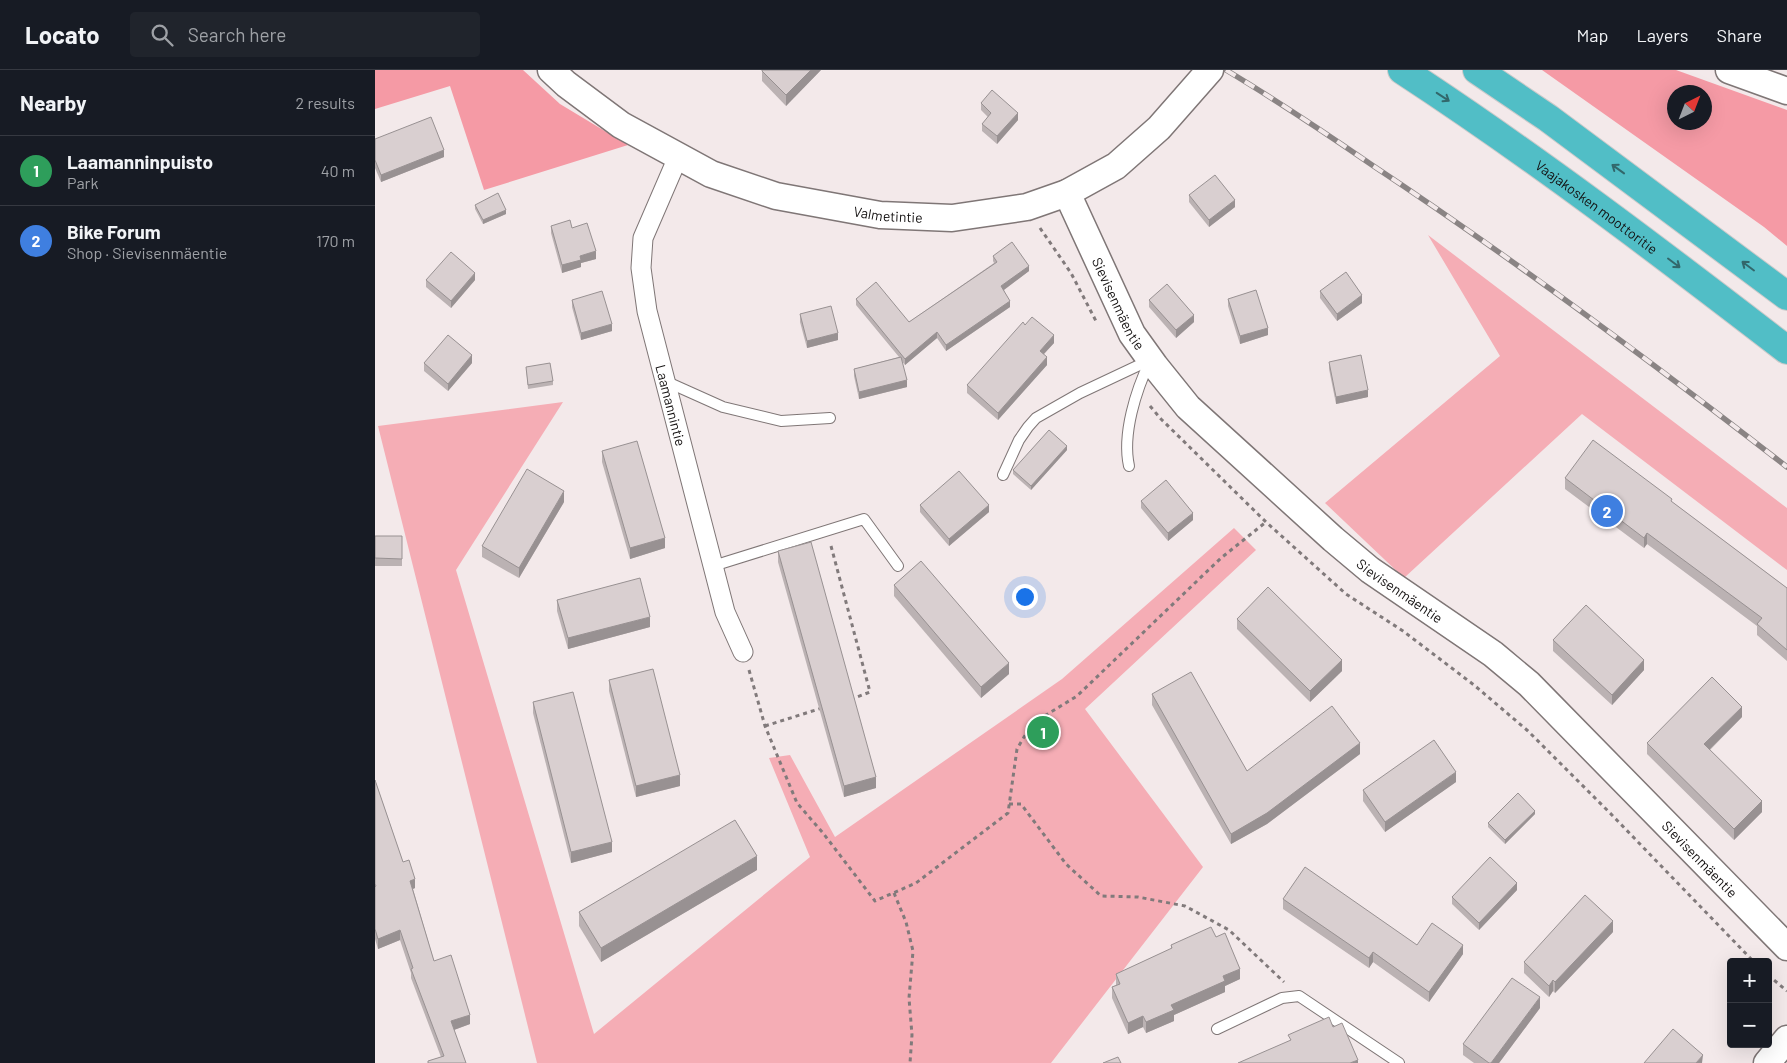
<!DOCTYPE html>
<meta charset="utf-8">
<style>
:root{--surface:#171b24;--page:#20242c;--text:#f1f3f6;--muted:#9ea1a6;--line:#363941;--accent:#b45309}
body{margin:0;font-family:Barlow,sans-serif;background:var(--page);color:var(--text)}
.controls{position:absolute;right:15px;bottom:15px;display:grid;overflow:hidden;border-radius:5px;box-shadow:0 5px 20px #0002}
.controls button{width:45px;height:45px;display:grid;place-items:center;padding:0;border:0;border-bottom:1px solid var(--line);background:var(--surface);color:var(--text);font:25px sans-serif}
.compass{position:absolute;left:1292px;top:15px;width:45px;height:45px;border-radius:50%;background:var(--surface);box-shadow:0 5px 20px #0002;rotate:42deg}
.you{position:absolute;left:649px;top:526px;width:18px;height:18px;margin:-12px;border:4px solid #fff;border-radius:50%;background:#1a73e8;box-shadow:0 0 0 8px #1a73e833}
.badge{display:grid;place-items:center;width:32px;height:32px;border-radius:50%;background:var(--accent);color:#fff;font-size:16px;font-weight:700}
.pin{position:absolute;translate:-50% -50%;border:2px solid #fff;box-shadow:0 1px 5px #0006}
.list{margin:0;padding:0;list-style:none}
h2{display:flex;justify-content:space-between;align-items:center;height:65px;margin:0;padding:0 20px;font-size:21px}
h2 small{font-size:16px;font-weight:400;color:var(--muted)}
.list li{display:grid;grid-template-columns:32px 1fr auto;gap:15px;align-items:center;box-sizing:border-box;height:70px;padding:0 20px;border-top:1px solid var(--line)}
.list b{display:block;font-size:19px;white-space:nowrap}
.list p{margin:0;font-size:16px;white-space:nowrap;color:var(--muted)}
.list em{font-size:16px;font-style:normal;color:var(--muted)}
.icon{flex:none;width:28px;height:28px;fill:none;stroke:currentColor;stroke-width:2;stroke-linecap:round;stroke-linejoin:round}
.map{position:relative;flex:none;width:1412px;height:993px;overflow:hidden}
header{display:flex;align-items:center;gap:30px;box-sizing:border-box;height:70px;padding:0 25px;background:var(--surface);border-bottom:1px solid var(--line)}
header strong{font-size:24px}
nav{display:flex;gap:28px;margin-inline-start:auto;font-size:18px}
.search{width:350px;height:45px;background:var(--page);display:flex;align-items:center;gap:12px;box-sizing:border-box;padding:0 18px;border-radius:5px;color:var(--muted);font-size:19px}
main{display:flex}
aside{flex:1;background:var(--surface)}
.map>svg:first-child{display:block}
.green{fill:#f5adb5}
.forest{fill:#f59aa5;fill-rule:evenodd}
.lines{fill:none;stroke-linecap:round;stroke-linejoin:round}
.lane-casing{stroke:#7f7676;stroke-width:12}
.street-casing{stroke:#7f7676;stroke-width:21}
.secondary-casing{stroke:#7f7676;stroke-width:29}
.highway-casing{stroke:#cbcaca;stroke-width:30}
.path{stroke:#817a7b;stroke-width:3;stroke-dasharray:4 4;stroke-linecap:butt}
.lane{stroke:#fff;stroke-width:10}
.street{stroke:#fff;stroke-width:19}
.secondary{stroke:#fff;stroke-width:26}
.highway{stroke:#51bec6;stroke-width:28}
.rail-casing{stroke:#8a8484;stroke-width:5.5}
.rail{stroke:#f3e9ea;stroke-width:4;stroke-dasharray:11;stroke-linecap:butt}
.wall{fill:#bbb2b3}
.shaded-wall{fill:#989192}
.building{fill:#d9cfd0;stroke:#989192}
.oneway{stroke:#32676b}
.labels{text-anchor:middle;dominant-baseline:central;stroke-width:4;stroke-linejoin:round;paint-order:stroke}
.street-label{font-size:14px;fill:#131010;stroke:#f3e9ea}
</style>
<header>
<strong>Locato</strong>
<div class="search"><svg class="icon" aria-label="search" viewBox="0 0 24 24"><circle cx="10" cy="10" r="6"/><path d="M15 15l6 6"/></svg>Search here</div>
<nav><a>Map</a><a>Layers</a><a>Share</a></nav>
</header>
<main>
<aside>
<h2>Nearby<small>2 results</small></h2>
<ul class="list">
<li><span class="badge" style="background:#2e9e5b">1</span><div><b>Laamanninpuisto</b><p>Park</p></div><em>40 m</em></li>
<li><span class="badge" style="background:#3f7fe0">2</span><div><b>Bike Forum</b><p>Shop · Sievisenmäentie</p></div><em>170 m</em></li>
</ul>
</aside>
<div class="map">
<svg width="1412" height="993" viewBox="0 0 1412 993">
<rect width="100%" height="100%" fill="#f3e9ea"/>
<g class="green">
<path d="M 1053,165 L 1412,438 L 1412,500 L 1207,344 L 1029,508 L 950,433 L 1125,286 Z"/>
<path d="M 188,332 L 81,500 L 219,964 L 435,787 L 394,688 L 415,685 L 460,767 L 687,609 L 859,458 L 881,480 L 710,639 L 828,797 L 676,993 L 162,993 L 3,356 Z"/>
</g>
<g class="forest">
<path d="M 0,0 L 148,0 L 185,34 L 253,75 L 109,120 L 75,16 L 0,39 Z"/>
<path d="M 1167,0 L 1301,0 L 1412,40 L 1412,176 L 1389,157 ZM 1300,22 L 1330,22 L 1330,52 L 1300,52 Z"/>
</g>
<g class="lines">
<g class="lane-casing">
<g id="lane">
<path d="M 290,311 L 348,337 L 406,351 L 455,348"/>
<path d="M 754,396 C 747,364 761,320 775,291"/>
<path d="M 628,405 L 644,370 L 653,357 L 661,348 L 705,323 L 775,290"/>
<path d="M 338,496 L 489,449 L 523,496"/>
<path d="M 842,959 L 907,928 L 924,926 L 1024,993"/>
</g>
</g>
<g class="street-casing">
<g id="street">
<path id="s1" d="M 303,87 L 268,168 L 266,198 L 272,241 L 350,542 L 368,582"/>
</g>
</g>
<g class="secondary-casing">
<g id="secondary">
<path id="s2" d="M 176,0 L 191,14 L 246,55 L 336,104 L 401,126 L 505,145 L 577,148 L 652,137 L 692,123 L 741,96 L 784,58 L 835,0"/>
<path d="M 1354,0 L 1412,21"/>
<path id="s3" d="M 692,123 L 757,264 L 780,296 L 813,337 L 958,469 L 995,500 L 1118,584 L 1154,614 L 1412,877"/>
<path d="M 1392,993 L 1412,969"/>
</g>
</g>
<g class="highway-casing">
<g id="highway">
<path id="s4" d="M 1027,0 C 1160,87 1286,183 1412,280"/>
<path d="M 1102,0 L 1173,48 L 1412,226"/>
</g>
</g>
<g class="path">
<path d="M 665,158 L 696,203 L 722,253"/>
<path d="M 775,336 L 786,349 L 891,452 L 971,524 L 1028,561 L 1099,615 L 1153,661 L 1234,742 L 1379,892"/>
<path d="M 456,476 L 495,622 L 477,629"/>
<path d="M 374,600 L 390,656 L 422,733 L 448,763 L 500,831 L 541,813 L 633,743 L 642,679 L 652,662 L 663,650 L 702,626 L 846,488 L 891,452"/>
<path d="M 390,656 L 447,638"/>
<path d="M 634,734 L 646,734 L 691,794 L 726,826 L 763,827 L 810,836 L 854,860 L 909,912"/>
<path d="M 519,823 L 531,852 L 538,881 L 534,928 L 537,965 L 535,993"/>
<path d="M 1393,905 L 1412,921"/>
</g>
<use href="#lane" class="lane"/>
<use href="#street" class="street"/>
<use href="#secondary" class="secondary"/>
<use href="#highway" class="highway"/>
<g class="rail-casing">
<path id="rail" d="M 851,0 C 901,30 949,62 997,95 C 1140,190 1277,292 1412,397"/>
</g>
<use href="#rail" class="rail"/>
</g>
<g class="wall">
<path d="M 446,0 L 411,36 L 387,11 L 387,1 Z"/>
<path d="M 606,33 L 643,50 L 622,74 L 607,61 L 607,54 L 613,47 L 606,40 Z"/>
<path d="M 0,69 L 69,87 L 6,112 L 0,98 Z"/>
<path d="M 814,125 L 860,137 L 834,157 L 814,132 Z"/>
<path d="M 100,135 L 131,144 L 108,154 L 100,139 Z"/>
<path d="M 176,156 L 197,158 L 221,189 L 206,193 L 206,197 L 187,203 L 176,163 Z"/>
<path d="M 618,186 L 654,201 L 629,220 L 635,237 L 571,281 L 562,268 L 530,295 L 526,290 L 532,317 L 484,329 L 479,306 L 479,299 L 524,287 L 481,235 L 481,229 L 534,252 L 619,193 L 618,191 Z"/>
<path d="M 51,210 L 100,210 L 76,238 L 51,217 Z"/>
<path d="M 945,221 L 987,233 L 962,251 L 945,228 Z"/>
<path d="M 853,229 L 893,265 L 865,274 L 853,236 Z"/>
<path d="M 197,230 L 237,261 L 206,270 L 197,237 Z"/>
<path d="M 774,230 L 819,252 L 801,268 L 774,237 Z"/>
<path d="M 425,244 L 463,270 L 432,278 L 425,252 Z"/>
<path d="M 650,255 L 679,273 L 669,284 L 672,295 L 623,350 L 592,323 L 592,315 Z"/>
<path d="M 954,292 L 993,327 L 961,334 L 954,299 Z"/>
<path d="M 49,293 L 97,293 L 73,321 L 49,301 Z"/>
<path d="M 151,297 L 178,311 L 178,315 L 153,319 Z"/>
<path d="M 692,380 L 656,420 L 638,404 L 638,400 Z"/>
<path d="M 227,381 L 290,478 L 255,489 L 227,392 Z"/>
<path d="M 1190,408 L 1297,432 L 1412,518 L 1412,591 L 1382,565 L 1382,556 L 1272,474 L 1269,478 L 1190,419 Z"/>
<path d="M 766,431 L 818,450 L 793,471 L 766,438 Z"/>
<path d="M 189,432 L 144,508 L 107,487 L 107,476 Z"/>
<path d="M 545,435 L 614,442 L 574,476 L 545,442 Z"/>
<rect x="0" y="466" width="27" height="30"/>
<path d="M 403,481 L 501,718 L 469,727 L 403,492 Z"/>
<path d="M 519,515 L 634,604 L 606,628 L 519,526 Z"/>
<path d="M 182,530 L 275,557 L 193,579 L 182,541 Z"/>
<path d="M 862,549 L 967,601 L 935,632 L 862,559 Z"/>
<path d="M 1178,570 L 1269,600 L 1237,635 L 1178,581 Z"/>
<path d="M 234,610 L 305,716 L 261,727 L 234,621 Z"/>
<path d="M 777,624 L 872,701 L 985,684 L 892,754 L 856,774 L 777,635 Z"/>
<path d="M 158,632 L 237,782 L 196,793 L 158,643 Z"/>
<path d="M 1367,647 L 1335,680 L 1387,742 L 1359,770 L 1272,684 L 1272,673 Z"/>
<path d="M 0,710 L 28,792 L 40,818 L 38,819 L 59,891 L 95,954 L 79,960 L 91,993 L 53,993 L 53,991 L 66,987 L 36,908 L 36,903 L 25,870 L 3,879 L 0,869 Z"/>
<path d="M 1081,712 L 1010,762 L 988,731 L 988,720 Z"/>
<path d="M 1160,744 L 1130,774 L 1113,757 L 1113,753 Z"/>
<path d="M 382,800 L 226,892 L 204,856 L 204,842 Z"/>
<path d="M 1142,820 L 1104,860 L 1077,834 L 1077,827 Z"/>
<path d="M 908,829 L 1042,875 L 1088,884 L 1054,932 L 998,892 L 994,898 L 908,839 Z"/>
<path d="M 1238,862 L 1180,923 L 1178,921 L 1174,927 L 1149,903 L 1149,892 Z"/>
<path d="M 841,867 L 865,909 L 850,916 L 850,922 L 799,945 L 799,951 L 771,963 L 768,957 L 753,964 L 737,928 L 737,917 L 741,915 L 741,904 L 796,879 L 796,875 Z"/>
<path d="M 1165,938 L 1124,993 L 1099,993 L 1088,985 L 1088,974 Z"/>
</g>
<g class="shaded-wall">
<path d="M 436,0 L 446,0 L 411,36 L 411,25 Z"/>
<path d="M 643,43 L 643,50 L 622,74 L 622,66 Z"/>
<path d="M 69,80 L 69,87 L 6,112 L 6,105 Z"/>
<path d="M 860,130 L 860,137 L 834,157 L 834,150 Z"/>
<path d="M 131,140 L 131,144 L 108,154 L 108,150 Z"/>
<path d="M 221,181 L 221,189 L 206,193 L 206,197 L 187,203 L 187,195 L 205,186 Z"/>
<path d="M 654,196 L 654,201 L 626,222 L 626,216 Z"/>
<path d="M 100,203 L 100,210 L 76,238 L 76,231 Z"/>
<path d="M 987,225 L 987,233 L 962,251 L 962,244 Z"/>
<path d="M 635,231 L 635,237 L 571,281 L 571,275 Z"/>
<path d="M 819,245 L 819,252 L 801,268 L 801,260 Z"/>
<path d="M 237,254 L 237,261 L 206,270 L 206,263 Z"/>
<path d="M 893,258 L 893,265 L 865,274 L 865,266 Z"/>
<path d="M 562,262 L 562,268 L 530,295 L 530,289 Z"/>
<path d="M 463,263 L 463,270 L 432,278 L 432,271 Z"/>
<path d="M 679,265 L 679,273 L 665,288 L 665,281 Z"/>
<path d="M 97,285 L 97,293 L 73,321 L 73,314 Z"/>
<path d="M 672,287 L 672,295 L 623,350 L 623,343 Z"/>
<path d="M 532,310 L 532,317 L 484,329 L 484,322 Z"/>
<path d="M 993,320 L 993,327 L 961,334 L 961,327 Z"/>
<path d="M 692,376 L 692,380 L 656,420 L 656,416 Z"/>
<path d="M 189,421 L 189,432 L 144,508 L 144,498 Z"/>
<path d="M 614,435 L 614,442 L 574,476 L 574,469 Z"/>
<path d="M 818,443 L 818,450 L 793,471 L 793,463 Z"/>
<path d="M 1272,463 L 1272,474 L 1269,478 L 1269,468 Z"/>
<path d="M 290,468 L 290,478 L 255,489 L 255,478 Z"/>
<path d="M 275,547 L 275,557 L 193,579 L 193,568 Z"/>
<path d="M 967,590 L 967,601 L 935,632 L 935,621 Z"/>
<path d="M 1269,590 L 1269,600 L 1237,635 L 1237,625 Z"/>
<path d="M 634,593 L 634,604 L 606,628 L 606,617 Z"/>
<path d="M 1367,637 L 1367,647 L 1329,685 L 1329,674 Z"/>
<path d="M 985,673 L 985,684 L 892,754 L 856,774 L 856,764 Z"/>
<path d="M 1081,702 L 1081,712 L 1010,762 L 1010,752 Z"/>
<path d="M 305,705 L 305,716 L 261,727 L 261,716 Z"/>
<path d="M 501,707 L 501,718 L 469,727 L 469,716 Z"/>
<path d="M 1387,731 L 1387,742 L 1359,770 L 1359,759 Z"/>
<path d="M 1160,741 L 1160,744 L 1130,774 L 1130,770 Z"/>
<path d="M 237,772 L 237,782 L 196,793 L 196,782 Z"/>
<path d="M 382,786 L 382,800 L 226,892 L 226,878 Z"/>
<path d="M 40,809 L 40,818 L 35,820 L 35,811 Z"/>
<path d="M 1142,813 L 1142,820 L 1104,860 L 1104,853 Z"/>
<path d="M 1238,851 L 1238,862 L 1180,923 L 1180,912 Z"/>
<path d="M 25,860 L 25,870 L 3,879 L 3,869 Z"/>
<path d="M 1088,875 L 1088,884 L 1054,932 L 1054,922 Z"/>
<path d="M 998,882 L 998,892 L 994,898 L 994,888 Z"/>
<path d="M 865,899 L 865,909 L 850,916 L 850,922 L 799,945 L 799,951 L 771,963 L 771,952 L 796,935 L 848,906 Z"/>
<path d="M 1178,910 L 1178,921 L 1174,927 L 1174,916 Z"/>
<path d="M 1165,927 L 1165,938 L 1124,993 L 1116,993 Z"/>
<path d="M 95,945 L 95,954 L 76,961 L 76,951 Z"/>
<path d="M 768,946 L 768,957 L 753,964 L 753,953 Z"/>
<path d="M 1328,985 L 1327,993 L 1321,993 Z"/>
<path d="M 983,990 L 983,993 L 975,993 Z"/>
</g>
<g class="building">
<path d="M 387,0 L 436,0 L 411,25 L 387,1 Z"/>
<path d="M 617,20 L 643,43 L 622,66 L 607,54 L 616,43 L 606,33 Z"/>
<path d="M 56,47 L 69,80 L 6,105 L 0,90 L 0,69 Z"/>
<path d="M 840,105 L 860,130 L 834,150 L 814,125 Z"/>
<path d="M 123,123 L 131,140 L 108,150 L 100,135 Z"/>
<path d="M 195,150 L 197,158 L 212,153 L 221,181 L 205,186 L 206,190 L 187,195 L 176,156 Z"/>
<path d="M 637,172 L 654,196 L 626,216 L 635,231 L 571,275 L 562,262 L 530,289 L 481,229 L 501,212 L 534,252 L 622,192 L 618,186 Z"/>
<path d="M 76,182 L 100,203 L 76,231 L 51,210 Z"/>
<path d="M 971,202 L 987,225 L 962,244 L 945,221 Z"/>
<path d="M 792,214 L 819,245 L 801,260 L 774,230 Z"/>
<path d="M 881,220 L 893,258 L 865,266 L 853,229 Z"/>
<path d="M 227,221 L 237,254 L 206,263 L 197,230 Z"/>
<path d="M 456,236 L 463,263 L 432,271 L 425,244 Z"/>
<path d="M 657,247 L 679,265 L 665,281 L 672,287 L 623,343 L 592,315 L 648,252 L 650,255 Z"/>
<path d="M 73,265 L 97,285 L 73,314 L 49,293 Z"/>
<path d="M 986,285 L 993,320 L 961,327 L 954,292 Z"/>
<path d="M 526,287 L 532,310 L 484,322 L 479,299 Z"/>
<path d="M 175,293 L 178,311 L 153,315 L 151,297 Z"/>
<path d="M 674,360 L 692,376 L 656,416 L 638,400 Z"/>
<path d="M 1218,370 L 1297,429 L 1296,431 L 1412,518 L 1412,580 L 1382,554 L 1387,548 L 1272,463 L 1269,468 L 1190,408 Z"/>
<path d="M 262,371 L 290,468 L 255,478 L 227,381 Z"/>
<path d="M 152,399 L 189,421 L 144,498 L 107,476 Z"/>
<path d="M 584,401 L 614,435 L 574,469 L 545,435 Z"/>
<path d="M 791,410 L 818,443 L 793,463 L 766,431 Z"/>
<path d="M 0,466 L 27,466 L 27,489 L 0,488 Z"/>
<path d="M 436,472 L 501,707 L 469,716 L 403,481 Z"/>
<path d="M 546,491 L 634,593 L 606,617 L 519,515 Z"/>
<path d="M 265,508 L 275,547 L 193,568 L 182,530 Z"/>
<path d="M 893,517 L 967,590 L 935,621 L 862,549 Z"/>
<path d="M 1211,535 L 1269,590 L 1237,625 L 1178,570 Z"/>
<path d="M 278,599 L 305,705 L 261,716 L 234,610 Z"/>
<path d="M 816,602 L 872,701 L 957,636 L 985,673 L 892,743 L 856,764 L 777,624 Z"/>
<path d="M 1337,607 L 1367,637 L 1329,674 L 1387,731 L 1359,759 L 1272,673 Z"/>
<path d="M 198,622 L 237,772 L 196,782 L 158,632 Z"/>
<path d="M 1059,670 L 1081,702 L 1010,752 L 988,720 Z"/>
<path d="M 0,710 L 28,792 L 34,790 L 40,809 L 35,811 L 59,891 L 76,885 L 95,945 L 76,951 L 91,993 L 53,993 L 53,991 L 69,986 L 36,899 L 38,898 L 25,860 L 3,869 L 0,859 L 0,817 L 1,816 L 0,814 Z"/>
<path d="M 1143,723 L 1160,741 L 1130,770 L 1113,753 Z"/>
<path d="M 360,750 L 382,786 L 226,878 L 204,842 Z"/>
<path d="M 1115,787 L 1142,813 L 1104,853 L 1077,827 Z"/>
<path d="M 930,797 L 1042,875 L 1057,853 L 1088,875 L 1054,922 L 998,882 L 994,888 L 908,829 Z"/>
<path d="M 1210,825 L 1238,851 L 1180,912 L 1178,910 L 1174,916 L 1149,892 Z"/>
<path d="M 836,857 L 841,867 L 850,863 L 865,899 L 848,906 L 850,911 L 796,935 L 799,940 L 771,952 L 768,946 L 753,953 L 737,917 L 745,914 L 741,904 L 797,878 L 796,875 Z"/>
<path d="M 1137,908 L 1165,927 L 1116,993 L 1114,993 L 1088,974 Z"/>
<path d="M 954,947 L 958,957 L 967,953 L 983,990 L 975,993 L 863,993 L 916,970 L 913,965 Z"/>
<path d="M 1298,959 L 1328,985 L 1321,993 L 1269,993 Z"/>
<path d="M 743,987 L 746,993 L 728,993 Z"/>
</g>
<defs><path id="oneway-shaft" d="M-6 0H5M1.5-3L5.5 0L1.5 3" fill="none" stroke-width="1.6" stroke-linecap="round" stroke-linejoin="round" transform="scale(1.25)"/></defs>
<g class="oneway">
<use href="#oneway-shaft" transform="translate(1068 27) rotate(33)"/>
<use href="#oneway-shaft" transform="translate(1243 99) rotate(-144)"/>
<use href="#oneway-shaft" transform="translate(1299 193) rotate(37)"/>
<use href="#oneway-shaft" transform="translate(1373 196) rotate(-143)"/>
</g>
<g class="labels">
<g class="street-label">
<text stroke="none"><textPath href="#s4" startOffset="238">Vaajakosken moottoritie</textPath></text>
<text stroke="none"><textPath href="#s2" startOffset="374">Valmetintie</textPath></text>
<text stroke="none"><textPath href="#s3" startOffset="122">Sievisenmäentie</textPath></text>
<text stroke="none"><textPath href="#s1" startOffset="259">Laamannintie</textPath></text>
<text stroke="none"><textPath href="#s3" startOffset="528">Sievisenmäentie</textPath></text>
<text stroke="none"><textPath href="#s3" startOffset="932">Sievisenmäentie</textPath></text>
</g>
</g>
</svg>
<div class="controls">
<button>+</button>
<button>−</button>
</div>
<svg class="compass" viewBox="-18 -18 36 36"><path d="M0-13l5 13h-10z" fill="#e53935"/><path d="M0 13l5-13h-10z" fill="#9ea1a6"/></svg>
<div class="you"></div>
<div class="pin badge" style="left:668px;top:662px;background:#2e9e5b">1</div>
<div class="pin badge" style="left:1232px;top:441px;background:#3f7fe0">2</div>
</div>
</main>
